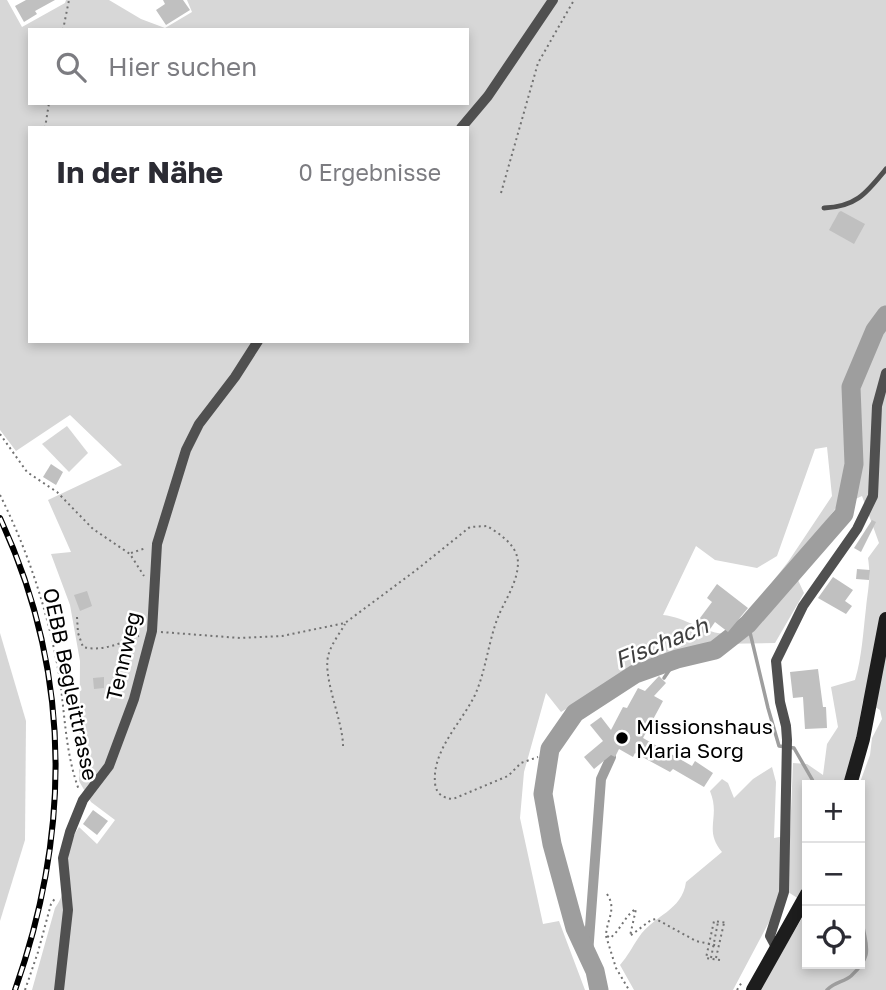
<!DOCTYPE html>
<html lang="de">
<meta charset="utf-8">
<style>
:root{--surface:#fff;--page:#f2f2f3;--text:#2b2b33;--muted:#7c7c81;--line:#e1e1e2}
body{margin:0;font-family:"Golos Text",sans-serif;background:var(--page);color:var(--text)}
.controls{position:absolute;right:21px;bottom:21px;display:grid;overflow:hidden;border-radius:0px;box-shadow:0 4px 10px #0003}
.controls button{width:63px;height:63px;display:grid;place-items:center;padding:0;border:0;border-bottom:2px solid var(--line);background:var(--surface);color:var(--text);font:35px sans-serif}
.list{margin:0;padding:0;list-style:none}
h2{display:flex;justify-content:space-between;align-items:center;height:91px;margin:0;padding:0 28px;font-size:30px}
h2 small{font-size:23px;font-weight:400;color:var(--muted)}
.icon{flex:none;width:38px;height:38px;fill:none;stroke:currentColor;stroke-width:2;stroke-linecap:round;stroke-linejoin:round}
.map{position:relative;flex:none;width:886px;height:990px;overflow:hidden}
.search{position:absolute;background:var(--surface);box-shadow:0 4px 10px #0003;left:28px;top:28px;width:441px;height:77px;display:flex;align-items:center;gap:18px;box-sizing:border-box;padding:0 24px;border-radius:0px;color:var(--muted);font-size:26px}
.panel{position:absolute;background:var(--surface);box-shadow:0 4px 10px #0003;left:28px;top:126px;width:441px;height:217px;border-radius:0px}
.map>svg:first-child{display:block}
.green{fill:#d7d7d7;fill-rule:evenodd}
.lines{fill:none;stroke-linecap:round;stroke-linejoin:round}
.stream{stroke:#9e9e9e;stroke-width:3.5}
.canal{stroke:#9e9e9e;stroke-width:10}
.river{stroke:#9e9e9e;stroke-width:19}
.building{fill:#c0c0c0}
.path{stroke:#727272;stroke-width:2;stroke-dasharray:2 3.5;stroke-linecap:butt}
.lane{stroke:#505050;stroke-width:5}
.street{stroke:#505050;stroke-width:10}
.secondary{stroke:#1d1d1d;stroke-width:14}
.rail-casing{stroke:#000;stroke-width:6}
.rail{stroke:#fff;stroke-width:3.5;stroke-dasharray:10;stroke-linecap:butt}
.poi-dot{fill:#000;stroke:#fff;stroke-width:2.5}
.labels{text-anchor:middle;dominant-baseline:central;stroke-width:5;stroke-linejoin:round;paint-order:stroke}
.street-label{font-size:21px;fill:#000;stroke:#fff}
.poi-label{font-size:21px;fill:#000;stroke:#fff;text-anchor:start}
.water-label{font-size:23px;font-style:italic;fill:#3f3f3f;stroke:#fff}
</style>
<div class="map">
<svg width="886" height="990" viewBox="0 0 886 990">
<rect width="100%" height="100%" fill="#fff"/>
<g class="green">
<path d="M 0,0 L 7,0 L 22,27 L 65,3 L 66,0 L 109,0 L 141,19 L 165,28 L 192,12 L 187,0 L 886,0 L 886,990 L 759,990 L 807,910 L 807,964 L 860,964 L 859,785 L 870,755 L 872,738 L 882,719 L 880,710 L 863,700 L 855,746 L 845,785 L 807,785 L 807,883 L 799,899 L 788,892 L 776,909 L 733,990 L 634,990 L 620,965 C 628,956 632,947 639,937 C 654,915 682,911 686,882 L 722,852 C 703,829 721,818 710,791 L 722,779 L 728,783 L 734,798 L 753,779 L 772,767 L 776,782 L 774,838 L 790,835 L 793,763 L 807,764 L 823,775 L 827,744 L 838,727 L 831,687 L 855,680 C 862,656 863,633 866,608 C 868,588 871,579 868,558 L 879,543 L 862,496 L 836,508 L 791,565 L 804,593 L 775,643 L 713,644 L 651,659 L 561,712 L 546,693 L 524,772 L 520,818 L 543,924 L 559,921 L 585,990 L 32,990 L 55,908 C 73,885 61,852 79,827 L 97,844 L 115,820 L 91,802 L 79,781 L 80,661 L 70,605 L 51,554 L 71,552 L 48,500 L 122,465 L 70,415 L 16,451 L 0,430 ZM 30,30 L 467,30 L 467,103 L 30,103 ZM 30,128 L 467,128 L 467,341 L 30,341 ZM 827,447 L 832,496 L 788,562 L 742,621 L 728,634 C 704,634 686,617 663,615 L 696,546 L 715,560 L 757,568 L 777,556 L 815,449 Z"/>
<path d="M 67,426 L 88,453 L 69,472 L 42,444 Z"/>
<path d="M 0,633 L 26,721 L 25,840 L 0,921 Z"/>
</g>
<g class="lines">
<g class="stream">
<path d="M 748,624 L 768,708 L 779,746 L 794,748 L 813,781 L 812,785"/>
<path d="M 664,678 L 677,659"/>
<path d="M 807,809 L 805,819 L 807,834"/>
<path d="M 827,990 C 834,982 844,982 851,976 C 876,953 864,945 862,919 C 861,907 865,904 860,891"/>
</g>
<path class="canal" d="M 588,954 L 601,779 L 611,757"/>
<path class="river" d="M 599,990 L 595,971 L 575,928 L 552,844 L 543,794 L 550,749 L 575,713 L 635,674 L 677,659 L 715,650 L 748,624 L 844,514 L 854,464 L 851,387 L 875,330 L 886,315"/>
</g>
<g class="building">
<path d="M 26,0 L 55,0 L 35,11 L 37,14 L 24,22 L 15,6 Z"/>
<path d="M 163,0 L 183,0 L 190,10 L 166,25 L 156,10 L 165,4 Z"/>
<path d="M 841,211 L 865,224 L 854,244 L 829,230 L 839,212 Z"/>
<path d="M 51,464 L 63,472 L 56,485 L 43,477 Z"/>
<path d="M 872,520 L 876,522 L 861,552 L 854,548 Z"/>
<path d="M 857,569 L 870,570 L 869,580 L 856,579 Z"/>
<path d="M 833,577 L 853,590 L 845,601 L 852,606 L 846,614 L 818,598 Z"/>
<path d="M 717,584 L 748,608 L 728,632 L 715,622 L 706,635 L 694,626 L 712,602 L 707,598 Z"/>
<path d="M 87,591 L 92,606 L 80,611 L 74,595 Z"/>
<path d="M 818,669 L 823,707 L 826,707 L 827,728 L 805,729 L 803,697 L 793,698 L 790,672 Z"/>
<path d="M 659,676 L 666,683 L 654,696 L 663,701 L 643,738 L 692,766 L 695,761 L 713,773 L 704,787 L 673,769 L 670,772 L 635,753 L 633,757 L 619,749 L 615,757 L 611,755 L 594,769 L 584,757 L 603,741 L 590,725 L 601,717 L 611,730 L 623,707 L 627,708 L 638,688 L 645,691 Z"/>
<path d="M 104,677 L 104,688 L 94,689 L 93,678 Z"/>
<path d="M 93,810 L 108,821 L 97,835 L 83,824 Z"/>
</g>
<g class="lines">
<g class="path">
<path d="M 63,30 L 69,0"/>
<path d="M 45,128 L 49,103"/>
<path d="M 501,193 L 538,63 L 574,0"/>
<path d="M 0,434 L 27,472 L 57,492 L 93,529 L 130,554 L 144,576"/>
<path d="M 0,495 C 28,551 48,612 59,674 C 65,712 65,753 79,790"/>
<path d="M 131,553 L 146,548"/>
<path d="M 77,617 L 78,633 L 83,647 C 102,652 121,643 139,636"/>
<path d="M 161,632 L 240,638 L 282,636 L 345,623 L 415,571 L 470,527 L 487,526 C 500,534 517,545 518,562 C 518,582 505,600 498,617 C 488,643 486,670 475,695 C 462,722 432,750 435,783 C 436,794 443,798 453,799 L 508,776 L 521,763 L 538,757"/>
<path d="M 343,746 C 343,720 321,675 329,653 C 332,643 340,633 345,624"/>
<path d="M 607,894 C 617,909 607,919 606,935 L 610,938 C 621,930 625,915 636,909 L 630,936 L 651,920 L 656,919 L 696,941 L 719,946"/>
<path d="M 606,936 L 616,968 L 629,990"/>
<path d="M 711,958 L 718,922"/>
<path d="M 716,958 L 724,923"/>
<path d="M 720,960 L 706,958 L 714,921 L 727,923"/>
<path d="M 25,990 L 38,952 L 51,904 L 56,897"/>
<path d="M 737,990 L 742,982"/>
</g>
<path class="lane" d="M 824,208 C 857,207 867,192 886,169"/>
<g class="street">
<path d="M 461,128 L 488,96 L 553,0"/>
<path d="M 777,949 L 770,936 L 784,892 L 787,740 L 786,726 L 780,702 L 776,661 L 803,606 L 857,529 L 873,496 L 877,406 L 886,373"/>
<path d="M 59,990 L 68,910 L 63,858 L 70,832 L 83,800 L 109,766 L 134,699 L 152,631 L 157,544 L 186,450 L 199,424 L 235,377 L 258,341"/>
</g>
<g class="secondary">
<path d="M 850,785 L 863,739 L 886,619"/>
<path d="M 753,990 L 807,894"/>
</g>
<g class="rail-casing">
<path id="rail" d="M 0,518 C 72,673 71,831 15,990"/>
</g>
<use href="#rail" class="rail"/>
</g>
<circle class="poi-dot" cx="622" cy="738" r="7"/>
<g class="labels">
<g class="street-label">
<text transform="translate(123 656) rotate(-77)">Tennweg</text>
<text transform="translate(71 684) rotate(78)">OEBB Begleittrasse</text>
</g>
<g class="poi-label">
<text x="636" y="726">Missionshaus<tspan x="636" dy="24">Maria Sorg</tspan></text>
</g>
<g class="water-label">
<text transform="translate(661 642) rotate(-22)">Fischach</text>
</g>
</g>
</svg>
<div class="controls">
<button>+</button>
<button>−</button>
<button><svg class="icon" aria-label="locate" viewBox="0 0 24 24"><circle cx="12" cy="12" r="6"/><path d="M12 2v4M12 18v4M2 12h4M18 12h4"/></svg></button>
</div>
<div class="search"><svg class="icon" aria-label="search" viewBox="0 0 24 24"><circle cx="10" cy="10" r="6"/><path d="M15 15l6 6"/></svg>Hier suchen</div>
<section class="panel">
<h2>In der Nähe<small>0 Ergebnisse</small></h2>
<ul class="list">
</ul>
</section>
</div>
